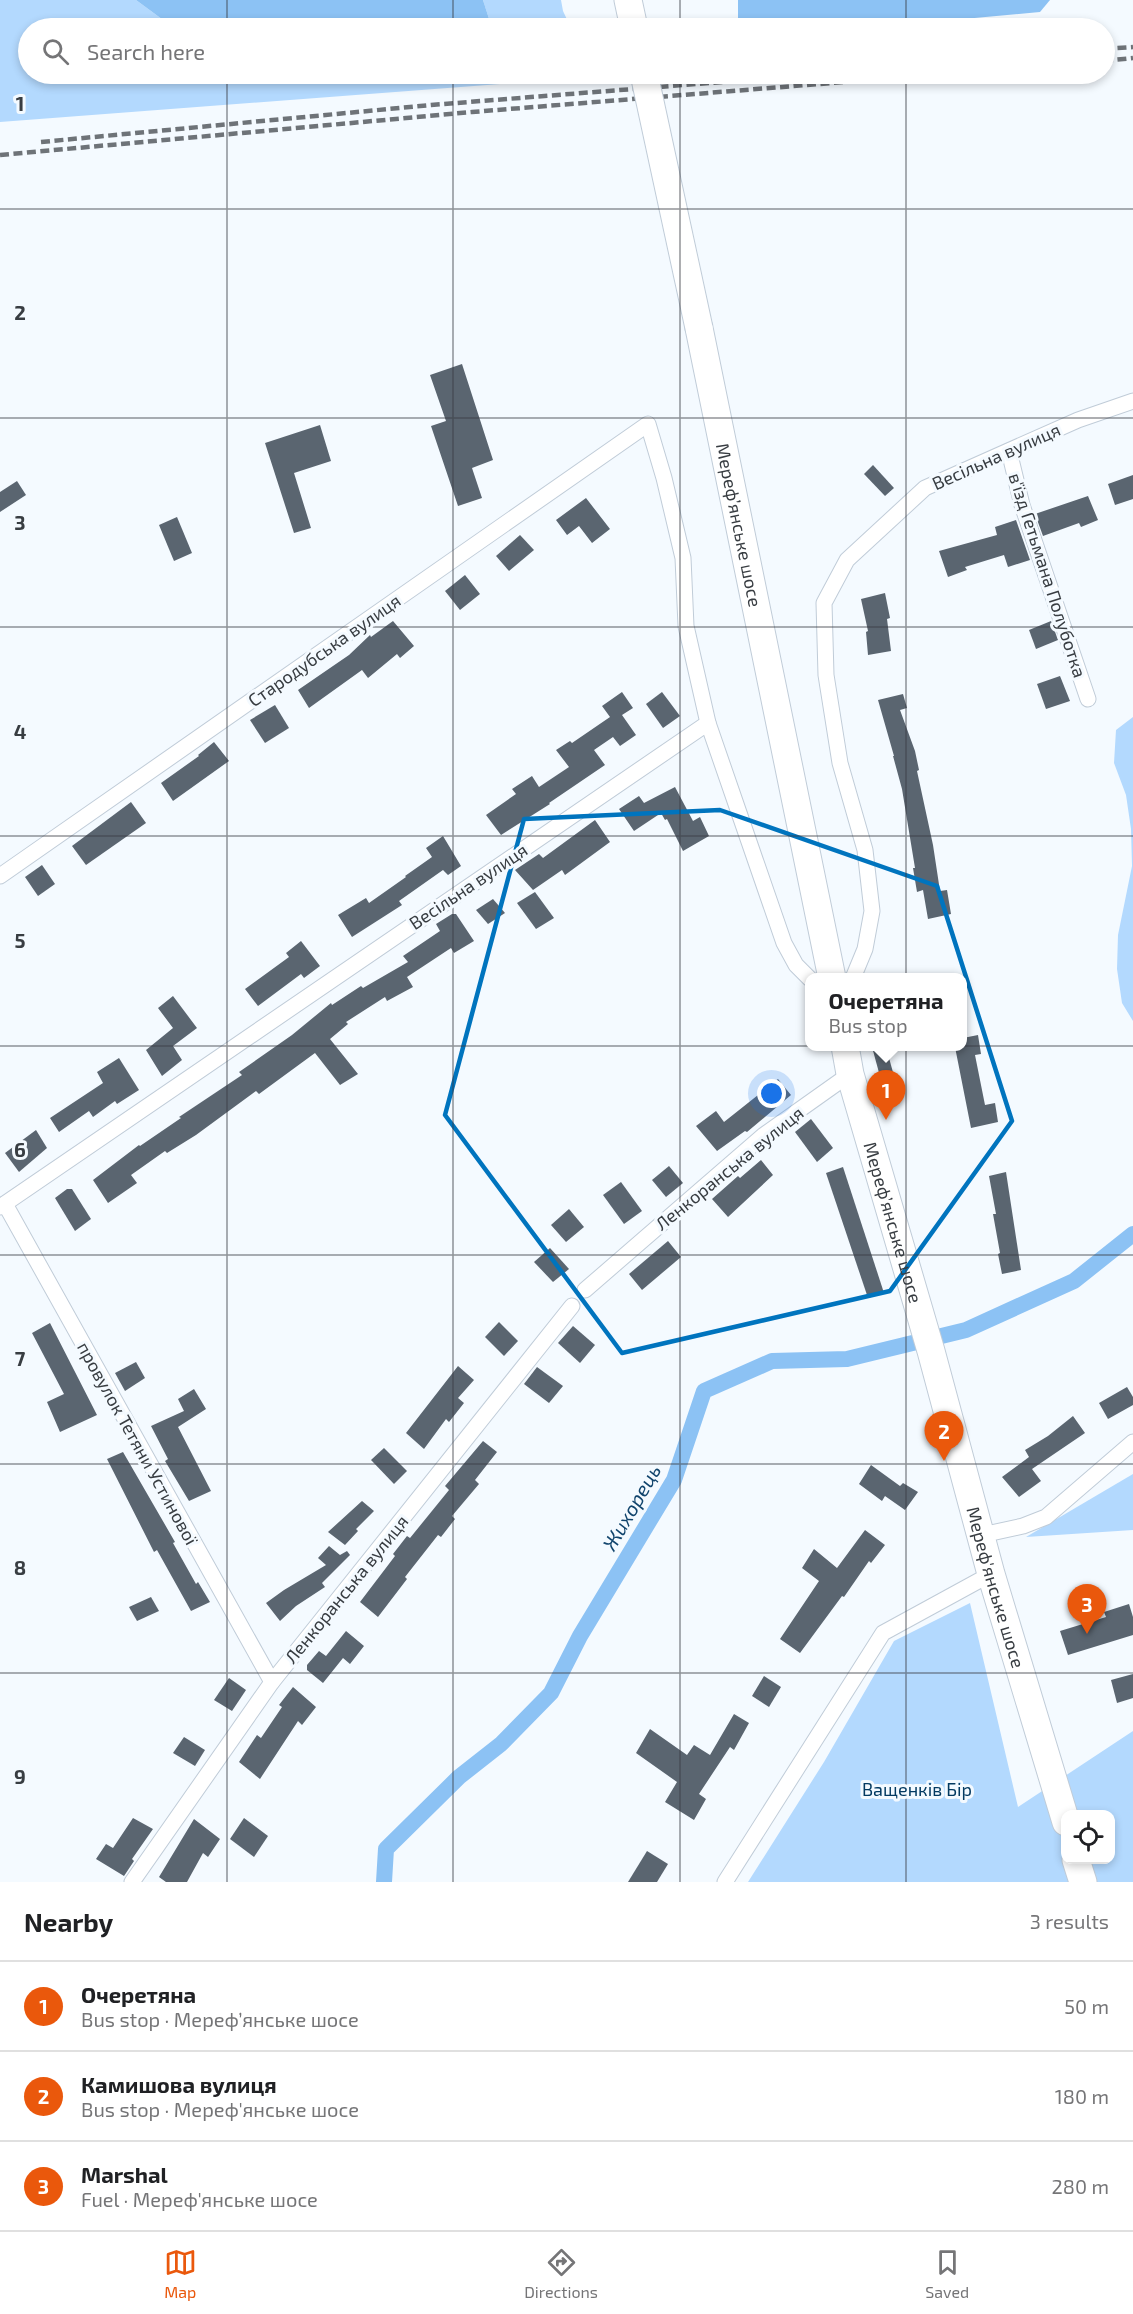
<!DOCTYPE html>
<meta charset="utf-8">
<style>
:root{--surface:#fff;--page:#f2f2f2;--text:#202124;--muted:#757577;--line:#e0e0e0;--accent:#ea580c}
body{margin:0;font-family:"Exo 2",sans-serif;background:var(--page);color:var(--text)}
.controls{position:absolute;right:18px;bottom:18px;display:grid;overflow:hidden;border-radius:12px;box-shadow:0 3px 9px #0003}
.controls button{width:54px;height:54px;display:grid;place-items:center;padding:0;border:0;border-bottom:2px solid var(--line);background:var(--surface);color:var(--text);font:30px sans-serif}
.you{position:absolute;left:772px;top:1094px;width:21px;height:21px;margin:-15px;border:4px solid #fff;border-radius:50%;background:#1a73e8;box-shadow:0 0 0 9px #1a73e833}
.badge{display:grid;place-items:center;width:39px;height:39px;border-radius:50%;background:var(--accent);color:#fff;font-size:20px;font-weight:700}
.pin{position:absolute;translate:-50% -50px;filter:drop-shadow(0 2px 3px #0008)}
.pin::after{content:'';position:absolute;top:32px;width:21px;height:18px;background:inherit;clip-path:polygon(0 0,100% 0,50% 100%)}
.popup{position:absolute;left:805px;top:973px;width:162px;height:78px;box-sizing:border-box;display:grid;place-content:center;border-radius:12px;background:var(--surface);filter:drop-shadow(0 2px 4px #0005);font-size:20px;white-space:nowrap;color:var(--muted)}
.popup b{font-size:22px;color:var(--text)}
.popup::after{content:'';position:absolute;left:50%;top:100%;margin-left:-12px;border:12px solid transparent;border-top-color:var(--surface)}
.list{margin:0;padding:0;list-style:none}
h2{display:flex;justify-content:space-between;align-items:center;height:78px;margin:0;padding:0 24px;font-size:26px}
h2 small{font-size:20px;font-weight:400;color:var(--muted)}
.list li{display:grid;grid-template-columns:39px 1fr auto;gap:18px;align-items:center;box-sizing:border-box;height:90px;padding:0 24px;border-top:2px solid var(--line)}
.list b{display:block;font-size:22px;white-space:nowrap}
.list p{margin:0;font-size:20px;white-space:nowrap;color:var(--muted)}
.list em{font-size:20px;font-style:normal;color:var(--muted)}
.icon{flex:none;width:33px;height:33px;fill:none;stroke:currentColor;stroke-width:2;stroke-linecap:round;stroke-linejoin:round}
.map{position:relative;flex:none;width:1133px;height:1882px;overflow:hidden}
.search{position:absolute;background:var(--surface);box-shadow:0 3px 9px #0003;left:18px;right:18px;top:18px;height:66px;display:flex;align-items:center;gap:15px;box-sizing:border-box;padding:0 21px;border-radius:33px;color:var(--muted);font-size:22px}
.sheet{height:348px;background:var(--surface)}
nav{display:flex;justify-content:space-around;align-items:center;box-sizing:border-box;height:84px;border-top:2px solid var(--line);background:var(--surface);font-size:16px;color:var(--muted)}
nav a{display:grid;justify-items:center;gap:3px}
nav .on{color:var(--accent)}
.map>svg:first-child{display:block}
.green{fill:#b3d9fe;fill-rule:evenodd}
.water{fill:#8cc2f4}
.lines{fill:none;stroke-linecap:round;stroke-linejoin:round}
.canal{stroke:#8cc2f4;stroke-width:16}
.building{fill:#5a6570}
.street-casing{stroke:#c0ccd8;stroke-width:17}
.highway-casing{stroke:#c0ccd8;stroke-width:29}
.street{stroke:#fff;stroke-width:15}
.highway{stroke:#fff;stroke-width:27}
.rail{stroke:#6e7378;stroke-width:4.5;stroke-dasharray:9 4.5;stroke-linecap:butt}
.highway-bridge-casing{stroke:#c0ccd8;stroke-width:29;stroke-linecap:butt}
.highway-bridge{stroke:#fff;stroke-width:27}
.marked{fill:none;stroke:#0074be;stroke-width:4.5;stroke-linejoin:round}
.grid{fill:none;stroke:#383d42;stroke-width:1.5;stroke-opacity:0.55}
.labels{text-anchor:middle;dominant-baseline:central;stroke-width:6;stroke-linejoin:round;paint-order:stroke}
.street-label{font-size:18px;fill:#383d42;stroke:#f4faff}
.park-label{font-size:18px;fill:#033a61;stroke:#f4faff}
.water-label{font-size:20px;font-style:italic;fill:#12456d;stroke:#f4faff}
.grid-label{font-size:20px;text-anchor:middle;font-weight:bold;fill:#383d42;stroke:#f4faff;stroke-width:6;stroke-linejoin:round;paint-order:stroke}
</style>
<div class="map">
<svg width="1133" height="1882" viewBox="0 0 1133 1882">
<rect width="100%" height="100%" fill="#f4faff"/>
<g class="green">
<path d="M 0,0 L 136,0 L 174,28 L 28,28 L 28,74 L 269,74 L 307,82 L 394,76 L 409,74 L 592,74 L 594,77 L 0,122 Z"/>
<path d="M 483,0 L 561,0 L 563,11 L 571,28 L 492,28 Z"/>
<path d="M 1133,717 L 1133,1021 L 1122,1003 L 1117,969 L 1118,935 L 1132,866 L 1131,829 L 1126,795 L 1114,763 L 1116,730 Z"/>
<path d="M 1133,1474 L 1133,1530 L 1026,1537 Z"/>
<path d="M 970,1603 L 1018,1807 L 1133,1731 L 1133,1882 L 748,1882 L 824,1762 L 894,1641 ZM 1066,1814 L 1110,1814 L 1110,1860 L 1066,1860 Z"/>
</g>
<g class="water">
<path d="M 136,0 L 483,0 L 492,28 L 174,28 Z"/>
<path d="M 738,0 L 1050,0 L 1040,12 L 866,28 L 738,28 Z"/>
<path d="M 270,74 L 269,74 L 409,74 L 394,76 L 307,82 Z"/>
</g>
<g class="lines">
<path class="canal" d="M 384,1882 L 386,1849 L 459,1777 L 501,1744 L 551,1693 L 580,1636 L 674,1480 L 704,1391 L 772,1361 L 847,1359 L 966,1330 L 1074,1281 L 1133,1234"/>
</g>
<g class="building">
<path d="M 462,364 L 493,460 L 472,468 L 482,498 L 458,506 L 431,426 L 446,421 L 430,375 Z"/>
<path d="M 320,425 L 331,461 L 294,473 L 311,528 L 294,533 L 265,443 Z"/>
<path d="M 873,465 L 894,488 L 885,496 L 864,474 Z"/>
<path d="M 1133,475 L 1133,499 L 1115,505 L 1108,484 Z"/>
<path d="M 17,481 L 26,495 L 0,512 L 0,492 Z"/>
<path d="M 1088,496 L 1098,520 L 1081,527 L 1079,523 L 1043,536 L 1035,514 Z"/>
<path d="M 586,498 L 610,529 L 592,543 L 579,526 L 567,535 L 556,520 Z"/>
<path d="M 177,517 L 192,553 L 174,561 L 159,525 Z"/>
<path d="M 1016,520 L 1030,560 L 1008,567 L 1004,555 L 965,567 L 967,570 L 948,577 L 939,551 L 997,535 L 995,527 Z"/>
<path d="M 520,535 L 534,550 L 509,571 L 496,556 Z"/>
<path d="M 465,575 L 480,594 L 460,610 L 445,591 Z"/>
<path d="M 885,593 L 890,618 L 887,619 L 891,651 L 868,655 L 866,632 L 868,631 L 861,599 Z"/>
<path d="M 393,621 L 414,646 L 400,658 L 397,654 L 368,678 L 362,670 L 309,708 L 298,690 L 349,655 L 370,635 L 371,637 Z"/>
<path d="M 1051,621 L 1058,640 L 1036,649 L 1029,630 Z"/>
<path d="M 1060,676 L 1070,701 L 1046,709 L 1037,684 Z"/>
<path d="M 622,692 L 633,708 L 622,715 L 636,735 L 620,746 L 613,737 L 594,750 L 605,765 L 549,803 L 550,804 L 501,835 L 486,815 L 516,794 L 512,789 L 532,776 L 539,787 L 569,767 L 556,750 L 570,741 L 572,743 L 610,717 L 602,706 Z"/>
<path d="M 662,692 L 680,716 L 663,728 L 646,704 Z"/>
<path d="M 903,694 L 907,708 L 900,710 L 915,751 L 919,770 L 917,771 L 933,845 L 940,891 L 947,890 L 951,914 L 928,919 L 923,890 L 917,892 L 913,868 L 915,868 L 902,789 L 893,756 L 894,756 L 878,700 Z"/>
<path d="M 275,705 L 289,728 L 265,743 L 250,720 Z"/>
<path d="M 214,742 L 229,761 L 173,801 L 161,783 L 199,756 L 198,755 Z"/>
<path d="M 675,787 L 693,821 L 700,817 L 709,836 L 683,851 L 667,819 L 665,820 L 661,813 L 634,831 L 619,809 L 639,796 L 644,803 Z"/>
<path d="M 131,802 L 146,823 L 86,865 L 72,846 Z"/>
<path d="M 595,820 L 610,842 L 565,875 L 562,870 L 533,890 L 515,870 L 539,854 L 543,858 Z"/>
<path d="M 443,836 L 461,866 L 448,875 L 443,870 L 399,901 L 402,905 L 352,937 L 338,915 L 366,898 L 369,903 L 406,877 L 405,876 L 432,857 L 426,848 Z"/>
<path d="M 42,865 L 55,884 L 38,896 L 25,877 Z"/>
<path d="M 535,892 L 554,918 L 536,929 L 517,903 Z"/>
<path d="M 493,899 L 505,913 L 488,924 L 476,910 Z"/>
<path d="M 452,914 L 456,914 L 474,941 L 454,953 L 451,948 L 407,977 L 413,987 L 387,1001 L 385,997 L 346,1022 L 348,1024 L 330,1039 L 358,1074 L 340,1085 L 315,1053 L 259,1094 L 256,1091 L 196,1135 L 167,1153 L 165,1151 L 131,1175 L 137,1183 L 108,1203 L 93,1180 L 139,1145 L 140,1146 L 181,1118 L 179,1117 L 242,1075 L 239,1072 L 292,1035 L 331,1003 L 332,1005 L 361,986 L 363,988 L 408,962 L 403,956 L 440,931 L 436,924 Z"/>
<path d="M 301,941 L 320,966 L 304,978 L 301,974 L 258,1006 L 245,989 L 289,957 L 286,953 Z"/>
<path d="M 173,996 L 197,1028 L 173,1046 L 182,1060 L 162,1076 L 146,1050 L 173,1028 L 158,1008 Z"/>
<path d="M 978,1035 L 981,1054 L 975,1055 L 985,1105 L 995,1103 L 998,1122 L 971,1128 L 955,1047 L 963,1047 L 963,1038 Z"/>
<path d="M 872,1047 L 886,1047 L 894,1076 L 881,1080 Z"/>
<path d="M 119,1058 L 139,1090 L 117,1104 L 115,1101 L 93,1117 L 89,1111 L 59,1132 L 50,1118 L 103,1083 L 97,1072 Z"/>
<path d="M 778,1079 L 791,1095 L 747,1132 L 745,1131 L 717,1151 L 696,1126 L 716,1111 L 724,1122 Z"/>
<path d="M 811,1119 L 833,1148 L 817,1162 L 795,1132 Z"/>
<path d="M 36,1130 L 47,1148 L 19,1172 L 5,1153 Z"/>
<path d="M 761,1160 L 773,1175 L 728,1217 L 712,1199 L 738,1176 L 740,1178 Z"/>
<path d="M 669,1166 L 683,1183 L 666,1197 L 652,1180 Z"/>
<path d="M 843,1167 L 884,1293 L 868,1298 L 826,1173 Z"/>
<path d="M 1006,1172 L 1021,1270 L 1002,1274 L 998,1254 L 1000,1253 L 993,1214 L 996,1214 L 989,1176 Z"/>
<path d="M 621,1182 L 642,1211 L 624,1224 L 603,1195 Z"/>
<path d="M 67,1189 L 72,1189 L 91,1219 L 75,1231 L 55,1198 Z"/>
<path d="M 569,1209 L 584,1227 L 566,1242 L 551,1225 Z"/>
<path d="M 668,1241 L 681,1257 L 642,1290 L 629,1274 Z"/>
<path d="M 550,1248 L 569,1269 L 553,1282 L 534,1262 Z"/>
<path d="M 499,1322 L 518,1341 L 504,1356 L 485,1337 Z"/>
<path d="M 50,1323 L 97,1415 L 60,1432 L 47,1402 L 64,1394 L 32,1333 Z"/>
<path d="M 573,1326 L 595,1345 L 580,1363 L 558,1343 Z"/>
<path d="M 136,1362 L 145,1378 L 125,1391 L 115,1373 Z"/>
<path d="M 458,1366 L 474,1380 L 458,1398 L 464,1403 L 449,1422 L 446,1419 L 424,1449 L 406,1433 Z"/>
<path d="M 537,1367 L 563,1386 L 549,1403 L 524,1384 Z"/>
<path d="M 1127,1387 L 1133,1397 L 1133,1405 L 1108,1419 L 1099,1403 Z"/>
<path d="M 194,1389 L 206,1409 L 178,1427 L 211,1491 L 189,1501 L 165,1461 L 168,1459 L 151,1426 L 184,1411 L 178,1399 Z"/>
<path d="M 1073,1416 L 1085,1433 L 1032,1469 L 1041,1481 L 1019,1497 L 1002,1477 L 1029,1457 L 1025,1450 L 1048,1436 Z"/>
<path d="M 483,1441 L 497,1452 L 475,1480 L 479,1484 L 452,1516 L 455,1519 L 441,1537 L 438,1535 L 405,1577 L 407,1579 L 378,1617 L 360,1602 L 395,1556 L 393,1554 L 407,1536 L 410,1538 L 449,1490 L 445,1486 Z"/>
<path d="M 384,1448 L 407,1471 L 394,1484 L 371,1460 Z"/>
<path d="M 123,1452 L 175,1542 L 173,1543 L 196,1584 L 198,1582 L 210,1602 L 191,1611 L 157,1550 L 154,1552 L 107,1459 Z"/>
<path d="M 871,1465 L 900,1486 L 903,1483 L 918,1492 L 905,1510 L 885,1496 L 882,1501 L 859,1484 Z"/>
<path d="M 362,1501 L 374,1511 L 356,1529 L 358,1531 L 345,1545 L 328,1532 Z"/>
<path d="M 865,1530 L 885,1545 L 871,1563 L 869,1561 L 844,1597 L 842,1596 L 800,1653 L 780,1639 L 819,1581 L 802,1568 L 814,1549 L 837,1568 Z"/>
<path d="M 329,1546 L 340,1555 L 347,1551 L 350,1555 L 322,1583 L 325,1587 L 296,1606 L 280,1621 L 266,1603 L 284,1590 L 326,1565 L 318,1558 Z"/>
<path d="M 151,1597 L 159,1611 L 137,1621 L 129,1607 Z"/>
<path d="M 1129,1604 L 1133,1617 L 1133,1635 L 1068,1655 L 1060,1631 L 1106,1617 L 1104,1612 Z"/>
<path d="M 346,1631 L 364,1646 L 350,1664 L 343,1658 L 323,1683 L 307,1670 L 307,1665 L 319,1651 L 326,1656 Z"/>
<path d="M 1133,1674 L 1133,1698 L 1117,1703 L 1111,1680 Z"/>
<path d="M 764,1676 L 781,1687 L 769,1707 L 752,1696 Z"/>
<path d="M 229,1678 L 246,1690 L 232,1711 L 214,1700 Z"/>
<path d="M 293,1687 L 316,1707 L 302,1725 L 298,1721 L 260,1779 L 239,1762 L 257,1735 L 261,1738 L 282,1707 L 279,1705 Z"/>
<path d="M 734,1714 L 749,1723 L 734,1750 L 730,1747 L 699,1794 L 706,1799 L 694,1820 L 665,1802 L 677,1782 L 636,1753 L 650,1729 L 687,1755 L 694,1745 L 710,1755 Z"/>
<path d="M 184,1737 L 205,1750 L 195,1766 L 173,1753 Z"/>
<path d="M 133,1818 L 153,1829 L 132,1859 L 134,1861 L 124,1876 L 96,1859 L 106,1844 L 113,1848 Z"/>
<path d="M 244,1818 L 268,1836 L 254,1857 L 230,1839 Z"/>
<path d="M 194,1819 L 220,1839 L 208,1857 L 203,1853 L 187,1882 L 166,1882 L 159,1877 Z"/>
<path d="M 647,1851 L 668,1864 L 657,1882 L 628,1882 Z"/>
</g>
<g class="lines">
<g class="street-casing">
<g id="street">
<path d="M 1009,451 L 1022,505 L 1088,699"/>
<path d="M 0,876 L 648,424 L 664,478 L 683,558 L 686,626 L 708,723 L 784,943 L 796,965 L 810,979"/>
<path d="M 853,978 L 865,949 L 872,911 L 865,850 L 840,763 L 826,675 L 824,603 L 847,560 L 925,488 L 1078,420 L 1133,401"/>
<path d="M 5,1204 L 272,1682"/>
<path d="M 0,1207 L 708,723"/>
<path d="M 585,1290 L 764,1135 L 850,1074"/>
<path d="M 982,1535 L 1023,1526 L 1046,1517 L 1133,1442"/>
<path d="M 132,1882 L 272,1682 L 572,1306"/>
<path d="M 725,1882 L 883,1633 L 991,1574"/>
</g>
</g>
<g class="highway-casing">
<g id="highway">
<path d="M 628,0 L 634,28"/>
<path id="s1" d="M 699,328 L 832,978"/>
<path id="s2" d="M 845,1046 L 850,1074 L 931,1351 L 991,1574 L 1066,1822"/>
<path d="M 1076,1860 L 1083,1882"/>
</g>
</g>
<use href="#street" class="street"/>
<use href="#highway" class="highway"/>
<g class="rail">
<path d="M 1104,49 L 1133,47"/>
<path d="M 1104,61 L 1133,58"/>
<path d="M 41,142 L 431,105 L 734,81"/>
<path d="M 0,155 L 472,112 L 943,74"/>
</g>
<g class="highway-bridge-casing">
<path id="highway-bridge" d="M 644,74 L 699,328"/>
</g>
<use href="#highway-bridge" class="highway-bridge"/>
</g>
<path class="marked" d="M 720,810 L 937,886 L 1012,1121 L 890,1291 L 622,1353 L 445,1115 L 524,819 Z"/>
<path class="grid" d="M 227,0 L 227,28M 453,0 L 453,28M 680,0 L 680,28M 906,0 L 906,28M 227,74 L 227,1882M 453,74 L 453,1882M 680,74 L 680,1882M 906,74 L 906,1882M 0,209 L 1133,209M 0,418 L 1133,418M 0,627 L 1133,627M 0,836 L 1133,836M 0,1046 L 1133,1046M 0,1255 L 1133,1255M 0,1464 L 1133,1464M 0,1673 L 1133,1673"/>
<g class="labels">
<g class="street-label">
<text transform="translate(996 456) rotate(-24)">Весільна вулиця</text>
<text stroke="none"><textPath href="#s1" startOffset="201">Мереф’янське шосе</textPath></text>
<text transform="translate(1048 575) rotate(72)">в'їзд Гетьмана Полуботка</text>
<text transform="translate(324 650) rotate(-35)">Стародубська вулиця</text>
<text transform="translate(468 886) rotate(-34)">Весільна вулиця</text>
<text transform="translate(729 1168) rotate(-39)">Ленкоранська вулиця</text>
<text stroke="none"><textPath href="#s2" startOffset="183">Мереф’янське шосе</textPath></text>
<text transform="translate(138 1443) rotate(61)">провулок Тетяни Устинової</text>
<text stroke="none"><textPath href="#s2" startOffset="562">Мереф'янське шосе</textPath></text>
<text transform="translate(346 1589) rotate(-51)">Ленкоранська вулиця</text>
</g>
<g class="park-label">
<text x="917" y="1789">Ващенків Бір</text>
</g>
<g class="water-label">
<text transform="translate(631 1507) rotate(-60)">Жихорець</text>
</g>
</g>
<g class="grid-label">
<text x="20" y="111">1</text>
<text x="20" y="320">2</text>
<text x="20" y="530">3</text>
<text x="20" y="739">4</text>
<text x="20" y="948">5</text>
<text x="20" y="1157">6</text>
<text x="20" y="1366">7</text>
<text x="20" y="1575">8</text>
<text x="20" y="1784">9</text>
</g>
</svg>
<div class="controls">
<button><svg class="icon" aria-label="locate" viewBox="0 0 24 24"><circle cx="12" cy="12" r="6"/><path d="M12 2v4M12 18v4M2 12h4M18 12h4"/></svg></button>
</div>
<div class="you"></div>
<div class="pin badge" style="left:886px;top:1120px">1</div>
<div class="popup"><b>Очеретяна</b>Bus stop</div>
<div class="pin badge" style="left:944px;top:1461px">2</div>
<div class="pin badge" style="left:1087px;top:1634px">3</div>
<div class="search"><svg class="icon" aria-label="search" viewBox="0 0 24 24"><circle cx="10" cy="10" r="6"/><path d="M15 15l6 6"/></svg>Search here</div>
</div>
<section class="sheet">
<h2>Nearby<small>3 results</small></h2>
<ul class="list">
<li><span class="badge">1</span><div><b>Очеретяна</b><p>Bus stop · Мереф’янське шосе</p></div><em>50 m</em></li>
<li><span class="badge">2</span><div><b>Камишова вулиця</b><p>Bus stop · Мереф'янське шосе</p></div><em>180 m</em></li>
<li><span class="badge">3</span><div><b>Marshal</b><p>Fuel · Мереф'янське шосе</p></div><em>280 m</em></li>
</ul>
</section>
<nav>
<a class="on"><svg class="icon" aria-label="map" viewBox="0 0 24 24"><path d="M3 6l6-2 6 2 6-2v14l-6 2-6-2-6 2zM9 4v14M15 6v14"/></svg>Map</a>
<a><svg class="icon" aria-label="directions" viewBox="0 0 24 24"><path d="M12 3l9 9-9 9-9-9zM9 14v-3h6M13 9l2 2-2 2"/></svg>Directions</a>
<a><svg class="icon" aria-label="saved" viewBox="0 0 24 24"><path d="M7 4h10v16l-5-4-5 4z"/></svg>Saved</a>
</nav>
